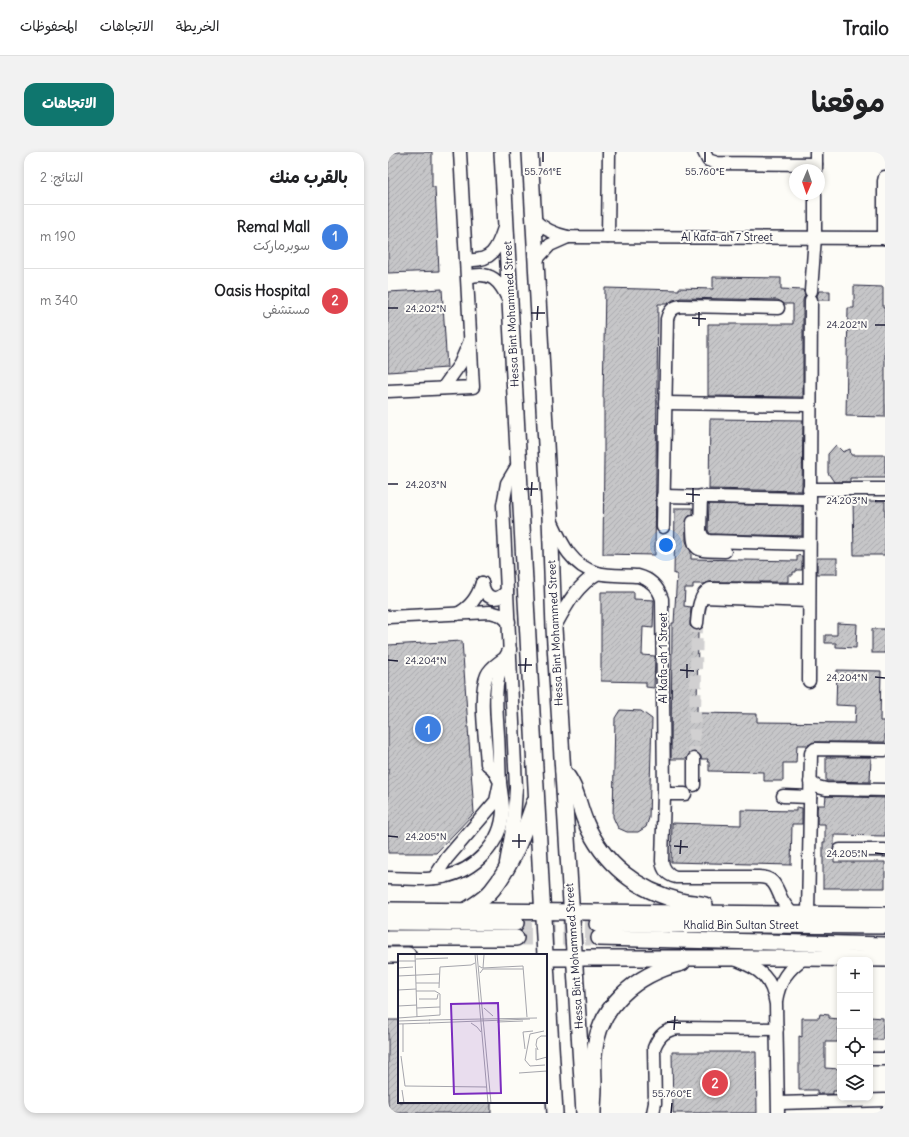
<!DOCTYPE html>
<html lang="ar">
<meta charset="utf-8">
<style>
:root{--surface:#fff;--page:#f2f2f2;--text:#202124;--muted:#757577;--line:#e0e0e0;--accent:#0f766e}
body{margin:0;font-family:Delius,"Playpen Sans Arabic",sans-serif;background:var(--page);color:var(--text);direction:rtl}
.controls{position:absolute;right:12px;bottom:12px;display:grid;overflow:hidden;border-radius:8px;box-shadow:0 2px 6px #0003}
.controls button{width:36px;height:36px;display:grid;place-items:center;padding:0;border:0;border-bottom:1px solid var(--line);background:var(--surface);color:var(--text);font:20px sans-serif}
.compass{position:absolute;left:401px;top:12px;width:36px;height:36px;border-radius:50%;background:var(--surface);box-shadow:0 2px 6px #0003;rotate:182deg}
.you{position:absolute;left:278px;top:393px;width:14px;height:14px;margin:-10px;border:3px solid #fff;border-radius:50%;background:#1a73e8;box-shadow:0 0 0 6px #1a73e833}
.badge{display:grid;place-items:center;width:26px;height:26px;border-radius:50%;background:var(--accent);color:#fff;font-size:13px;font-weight:700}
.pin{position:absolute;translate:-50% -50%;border:2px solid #fff;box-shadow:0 1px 4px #0006}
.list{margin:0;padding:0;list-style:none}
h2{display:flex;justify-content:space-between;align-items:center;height:52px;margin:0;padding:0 16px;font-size:17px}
h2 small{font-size:13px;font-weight:400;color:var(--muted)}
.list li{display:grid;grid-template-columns:26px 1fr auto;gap:12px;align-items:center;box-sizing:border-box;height:64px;padding:0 16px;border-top:1px solid var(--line)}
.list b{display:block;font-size:15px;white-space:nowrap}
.list p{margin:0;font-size:13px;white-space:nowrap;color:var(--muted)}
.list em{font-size:13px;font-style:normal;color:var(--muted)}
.icon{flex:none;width:22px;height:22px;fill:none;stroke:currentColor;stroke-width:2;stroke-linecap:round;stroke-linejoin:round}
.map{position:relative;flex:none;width:497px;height:961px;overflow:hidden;direction:ltr;border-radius:12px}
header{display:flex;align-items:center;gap:24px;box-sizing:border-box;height:56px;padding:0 20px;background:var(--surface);border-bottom:1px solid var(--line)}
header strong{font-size:19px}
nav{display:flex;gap:22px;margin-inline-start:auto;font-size:14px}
.intro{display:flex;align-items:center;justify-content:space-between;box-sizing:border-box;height:96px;padding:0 24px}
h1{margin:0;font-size:28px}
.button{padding:10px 18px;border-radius:12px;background:var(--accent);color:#fff;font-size:14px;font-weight:700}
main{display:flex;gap:24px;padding:0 24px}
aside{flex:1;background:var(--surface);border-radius:12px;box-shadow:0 2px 6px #0003}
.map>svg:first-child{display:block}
.building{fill:url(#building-hatch);stroke:#22223b}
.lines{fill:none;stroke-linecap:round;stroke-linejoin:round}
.minor-tunnel{stroke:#d1d0d1;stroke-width:12;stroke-dasharray:12 6;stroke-linecap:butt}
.major-tunnel{stroke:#d1d0d1;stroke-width:15;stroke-dasharray:15 8;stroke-linecap:butt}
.minor-casing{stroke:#22223b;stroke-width:15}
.major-casing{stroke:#22223b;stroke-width:18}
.minor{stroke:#fdfcf7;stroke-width:12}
.major{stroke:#fdfcf7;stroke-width:15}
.ticks{fill:none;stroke:#22223b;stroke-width:1.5}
.labels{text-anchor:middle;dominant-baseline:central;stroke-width:4;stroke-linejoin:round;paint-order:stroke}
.street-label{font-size:11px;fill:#22223b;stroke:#fdfcf7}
.inset-road{fill:none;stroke:#a5a5ac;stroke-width:1}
.view{fill:#7b2cbf;fill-opacity:0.15;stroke:#7b2cbf;stroke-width:2}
.inset-edge{fill:none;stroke:#22223b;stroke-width:2}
.ticks-label{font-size:10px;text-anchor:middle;fill:#22223b;stroke:#fdfcf7;stroke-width:4;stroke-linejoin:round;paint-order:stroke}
</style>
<header>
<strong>Trailo</strong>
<nav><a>الخريطة</a><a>الاتجاهات</a><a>المحفوظات</a></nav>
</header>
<div class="intro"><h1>موقعنا</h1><a class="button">الاتجاهات</a></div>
<main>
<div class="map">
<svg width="497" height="961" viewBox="0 0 497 961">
<defs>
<pattern id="building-hatch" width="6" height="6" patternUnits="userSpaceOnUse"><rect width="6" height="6" fill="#c6c6c8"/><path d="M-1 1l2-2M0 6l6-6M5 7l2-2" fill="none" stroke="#aaaaad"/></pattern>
</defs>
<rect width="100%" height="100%" fill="#fdfcf7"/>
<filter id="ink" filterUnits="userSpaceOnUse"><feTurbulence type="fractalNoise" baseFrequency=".025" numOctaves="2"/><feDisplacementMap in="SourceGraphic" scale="8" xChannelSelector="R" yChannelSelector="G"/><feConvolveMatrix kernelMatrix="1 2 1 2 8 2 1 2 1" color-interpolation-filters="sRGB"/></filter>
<g filter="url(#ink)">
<g class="building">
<path d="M 0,0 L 44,0 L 44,35 L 47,35 L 51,119 L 0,121 Z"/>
<path d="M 325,125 L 393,126 L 393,137 L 415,138 L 417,143 L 415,148 L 415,245 L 320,244 L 320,172 L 405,172 L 405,152 L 396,152 L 390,148 L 293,146 L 285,148 L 279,152 L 270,152 L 267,403 L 215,402 L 216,303 L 216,246 L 215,246 L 217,136 L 291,138 L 291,136 L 325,137 Z"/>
<path d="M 466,134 L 495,135 L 495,156 L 497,156 L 497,265 L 458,264 L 460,156 L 466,156 Z"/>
<path d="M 54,137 L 59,216 L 0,220 L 0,140 Z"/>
<path d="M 431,139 L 442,139 L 442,148 L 430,148 L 429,144 Z"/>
<path d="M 322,267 L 415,268 L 414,339 L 321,337 Z"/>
<path d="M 448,293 L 455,300 L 462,297 L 463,303 L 497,303 L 497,326 L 462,326 L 462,330 L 446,330 L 440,321 L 440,302 Z"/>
<path d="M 465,349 L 497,349 L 497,403 L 466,403 Z"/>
<path d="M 321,352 L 414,354 L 414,384 L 322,382 L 320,378 Z"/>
<path d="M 287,356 L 305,356 L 305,363 L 301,364 L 298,370 L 298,389 L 303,400 L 303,407 L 409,409 L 409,403 L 414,404 L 414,418 L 408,418 L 408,420 L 405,420 L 405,423 L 400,423 L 400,430 L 322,430 L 316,432 L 305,432 L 305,436 L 297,436 L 296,454 L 303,455 L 302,474 L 305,477 L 310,478 L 309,561 L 369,562 L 369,570 L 467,571 L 468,554 L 448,553 L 449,518 L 493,519 L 492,569 L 497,569 L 497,590 L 427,590 L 420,593 L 409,593 L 408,611 L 395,611 L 395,629 L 376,629 L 376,620 L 321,619 L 321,610 L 319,610 L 320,607 L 314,607 L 312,603 L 306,600 L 302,601 L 299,607 L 283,607 L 284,471 L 286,471 L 289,422 L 286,422 Z"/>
<rect x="429" y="406" width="20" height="16"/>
<path d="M 213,440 L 246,440 L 246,447 L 266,448 L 265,476 L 255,475 L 254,503 L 267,504 L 266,536 L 258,535 L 258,530 L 213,529 Z"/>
<path d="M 449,471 L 469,472 L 468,496 L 448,495 L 448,491 L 437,491 L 437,483 L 449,483 Z"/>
<rect x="484" y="477" width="13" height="24"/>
<path d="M 74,489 L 86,661 L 48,701 L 0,701 L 0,493 Z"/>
<path d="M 232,558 L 253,559 L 264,567 L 261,666 L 258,675 L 250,680 L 239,680 L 230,676 L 225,665 L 227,566 Z"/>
<path d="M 438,605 L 483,605 L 482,630 L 438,629 Z"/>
<path d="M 438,644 L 497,646 L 497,684 L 446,683 L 446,693 L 445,698 L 446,703 L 446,710 L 497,710 L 497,736 L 435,736 L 435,690 L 437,690 L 437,672 L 429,672 L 429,656 L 430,653 L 437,653 Z"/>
<path d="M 408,655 L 414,656 L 414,672 L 404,672 L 403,713 L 283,710 L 284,671 L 353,673 L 353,658 L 408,659 Z"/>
<path d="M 432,862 L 441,863 L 441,866 L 451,867 L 450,890 L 437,890 L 437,916 L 452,917 L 452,939 L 445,939 L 445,942 L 429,942 L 429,938 L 411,938 L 411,884 L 414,885 L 414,866 L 431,866 Z"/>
<path d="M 482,865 L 495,866 L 495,888 L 482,888 Z"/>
<path d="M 0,868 L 11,868 L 11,950 L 103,950 L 103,961 L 0,961 Z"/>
<path d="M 284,900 L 368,900 L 369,961 L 285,961 Z"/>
</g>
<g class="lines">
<path class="minor-tunnel" d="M 306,607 L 309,471"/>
<g class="major-tunnel">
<path d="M 128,771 L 209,772"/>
<path d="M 128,786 L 211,786"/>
</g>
<g class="minor-casing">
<g id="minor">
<path d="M 316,0 L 320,8 L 329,11 L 428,12"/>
<path d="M 428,18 L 428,0"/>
<path d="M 145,67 C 155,77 166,82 180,85 L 497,86"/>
<path d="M 220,85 L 221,0"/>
<path d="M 496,86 L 496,29 L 497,25"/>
<path d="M 79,108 C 104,110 109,97 116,76"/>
<path d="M 148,108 L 162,93 L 180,85"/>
<path d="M 80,125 C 103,118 112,129 121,149"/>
<path d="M 423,139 L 427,85 L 427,42"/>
<path d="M 55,236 L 72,212 L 82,189"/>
<path d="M 0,239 L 85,235 L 72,0"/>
<path d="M 277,251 L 422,253"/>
<path d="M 421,337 L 497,337"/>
<path d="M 275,344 L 421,347"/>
<path d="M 313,344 L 312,379 L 315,386 L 320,389 L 421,392"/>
<path d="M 163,368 C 173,390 183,414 209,421 C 221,424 237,423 250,424 C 262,427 270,435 274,447 L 276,642 L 274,709 C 275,718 280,723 288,725 L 371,725 C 386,725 388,735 393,746 C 396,752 400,757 404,762"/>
<path d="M 305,370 C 305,402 307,398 337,399"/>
<path d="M 275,375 L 279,167 C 281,159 285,155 293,154 L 390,156"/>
<path d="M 94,431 C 97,447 108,451 119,439"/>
<path d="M 315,445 L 420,449"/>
<path d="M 69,462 C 82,456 90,444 94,431"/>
<path d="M 0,465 L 102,460 L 113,463 L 121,470"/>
<path d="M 309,471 C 310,460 311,442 322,437 L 421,438"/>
<path d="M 166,476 C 178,454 188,434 210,421"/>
<path d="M 421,529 L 423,148"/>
<path d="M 422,630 L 430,635 L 438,637 L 497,638"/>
<path d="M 306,633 L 306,607"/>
<path d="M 276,642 L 297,642"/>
<path d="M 395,644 L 422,645"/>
<path d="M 452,698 L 497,698"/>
<path d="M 118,711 L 126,667 L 128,636 L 115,353 L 119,331 L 131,311"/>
<path d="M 0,726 C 18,726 37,729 55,725 C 86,719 114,692 115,658 C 115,649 113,640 112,631 C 111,615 111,599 110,583 C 108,551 104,525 122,497"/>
<path d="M 46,726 L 59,706 L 108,649 L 112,630 L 105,617 L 99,612 C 98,589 90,543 99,523 C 102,516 109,512 114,508"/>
<path d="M 420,762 L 423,601 L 427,597 L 497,598"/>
<path d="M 349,808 C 372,817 384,826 388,852 L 390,961"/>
<path d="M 388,849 C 391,829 400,817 416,806"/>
<path d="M 482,907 L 497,907"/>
<path d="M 391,951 L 497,948"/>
<path d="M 265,961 L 267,951 L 266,896 C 271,883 278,877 292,876 L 389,877"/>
</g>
</g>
<g class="major-casing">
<g id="major">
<path d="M 114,0 L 157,803"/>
<path d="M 142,0 L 162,365 L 166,476 L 196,961"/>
<path d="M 175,619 C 189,634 190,653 198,671 C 215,712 250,739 293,749 C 301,751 309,751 317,753"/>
<path d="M 0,758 L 497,763"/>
<path d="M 77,759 C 87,752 97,747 104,738 C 124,714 136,680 146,651"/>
<path d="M 0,770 L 128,771"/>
<path d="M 209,772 L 497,774"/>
<path d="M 0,786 L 128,786"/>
<path d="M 211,786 L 497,793"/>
<path d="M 0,803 L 20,803"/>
<path d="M 158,806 L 416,806 L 497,807"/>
<path d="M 158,811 L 167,961"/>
<path d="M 205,961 C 205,952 206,943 206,934 C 206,924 205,913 206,903 C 210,854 248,822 294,811"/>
</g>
</g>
<use href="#minor" class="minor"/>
<use href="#major" class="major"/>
</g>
</g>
<path class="ticks" d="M 155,10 L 155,0M 317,10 L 317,0M 0,156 L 10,156M 143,161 L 157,161M 304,166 L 318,167M 149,168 L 150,154M 487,173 L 497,173M 311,174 L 311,160M 0,332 L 10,332M 136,337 L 150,337M 298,342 L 312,343M 143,344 L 144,330M 487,349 L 497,349M 305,350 L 305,336M 0,508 L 10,509M 130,513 L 144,513M 292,518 L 306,519M 137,520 L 138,506M 487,525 L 497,526M 299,526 L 299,512M 0,684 L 10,685M 124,689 L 138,689M 286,694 L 300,695M 131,696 L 131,682M 487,701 L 497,702M 292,702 L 293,688M 279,870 L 293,871M 286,878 L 287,864M 283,961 L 284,951"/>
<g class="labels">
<g class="street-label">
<text x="339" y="85">Al Kafa-ah 7 Street</text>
<text transform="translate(123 162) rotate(-93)">Hessa Bint Mohammed Street</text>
<text transform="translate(167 481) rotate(-93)">Hessa Bint Mohammed Street</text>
<text transform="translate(275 506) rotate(-90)">Al Kafa-ah 1 Street</text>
<text x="353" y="773">Khalid Bin Sultan Street</text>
<text transform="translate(186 804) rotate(-94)">Hessa Bint Mohammed Street</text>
</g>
</g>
<g transform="translate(10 802)">
<rect width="149" height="149" fill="#fdfcf7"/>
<path class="inset-road" d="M 17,0 L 19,63M 77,0 L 90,149M 79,0 L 93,149M 82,0 L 109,0M 18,5 L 50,4M 1,7 L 18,7M 81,12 L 84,14 L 125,12 L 129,63M 0,14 L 15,13M 85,14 L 86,1M 82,19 L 85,15 L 125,15M 0,22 L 41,20M 18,29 L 41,29M 41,34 L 42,13 L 73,11 L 77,9M 0,36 L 18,35M 21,45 L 39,45 L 40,40M 0,52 L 19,51M 19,54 L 42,53M 86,54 L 95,62M 0,64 L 42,61 L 42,40 L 37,37 L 18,37M 31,66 L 139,64M 0,67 L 32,66M 99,68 L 125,67M 31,69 L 132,65M 73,69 L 79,73 L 83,78M 0,70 L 32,69M 5,70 L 5,98M 146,77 L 132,80 L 127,106 L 132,112 L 147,111M 138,94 L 138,106 L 149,103M 127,95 L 125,78 L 135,77M 140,96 L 138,91 L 139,85 L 143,82 L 149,82M 3,102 L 7,132M 121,119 L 149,117M 7,132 L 89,133M 4,136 L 6,149"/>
<path class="view" d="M 100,49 L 103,139 L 56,140 L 53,50 Z"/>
<rect width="149" height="149" class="inset-edge"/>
</g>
<g class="ticks-label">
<text x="155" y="23">55.761°E</text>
<text x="317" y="23">55.760°E</text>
<text x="38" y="160">24.202°N</text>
<text x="459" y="176">24.202°N</text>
<text x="38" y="336">24.203°N</text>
<text x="459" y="352">24.203°N</text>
<text x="38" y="512">24.204°N</text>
<text x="459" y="529">24.204°N</text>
<text x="38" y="688">24.205°N</text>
<text x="459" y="705">24.205°N</text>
<text x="284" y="945">55.760°E</text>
</g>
</svg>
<div class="controls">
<button>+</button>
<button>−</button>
<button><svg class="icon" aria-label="locate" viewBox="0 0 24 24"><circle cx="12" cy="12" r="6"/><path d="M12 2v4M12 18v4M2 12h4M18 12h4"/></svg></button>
<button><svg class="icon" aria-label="layers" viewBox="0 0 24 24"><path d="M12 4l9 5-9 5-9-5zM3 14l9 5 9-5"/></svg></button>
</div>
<svg class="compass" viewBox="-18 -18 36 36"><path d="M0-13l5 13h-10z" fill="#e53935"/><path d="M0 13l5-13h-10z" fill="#757577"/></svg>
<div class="you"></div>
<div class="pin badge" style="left:40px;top:577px;background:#3f7fe0">1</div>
<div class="pin badge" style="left:327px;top:931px;background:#e0444e">2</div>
</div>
<aside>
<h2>بالقرب منك<small>النتائج: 2</small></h2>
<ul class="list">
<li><span class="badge" style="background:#3f7fe0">1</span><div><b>Remal Mall</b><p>سوبرماركت</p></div><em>190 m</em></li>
<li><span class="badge" style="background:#e0444e">2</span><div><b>Oasis Hospital</b><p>مستشفى</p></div><em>340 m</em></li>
</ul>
</aside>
</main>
